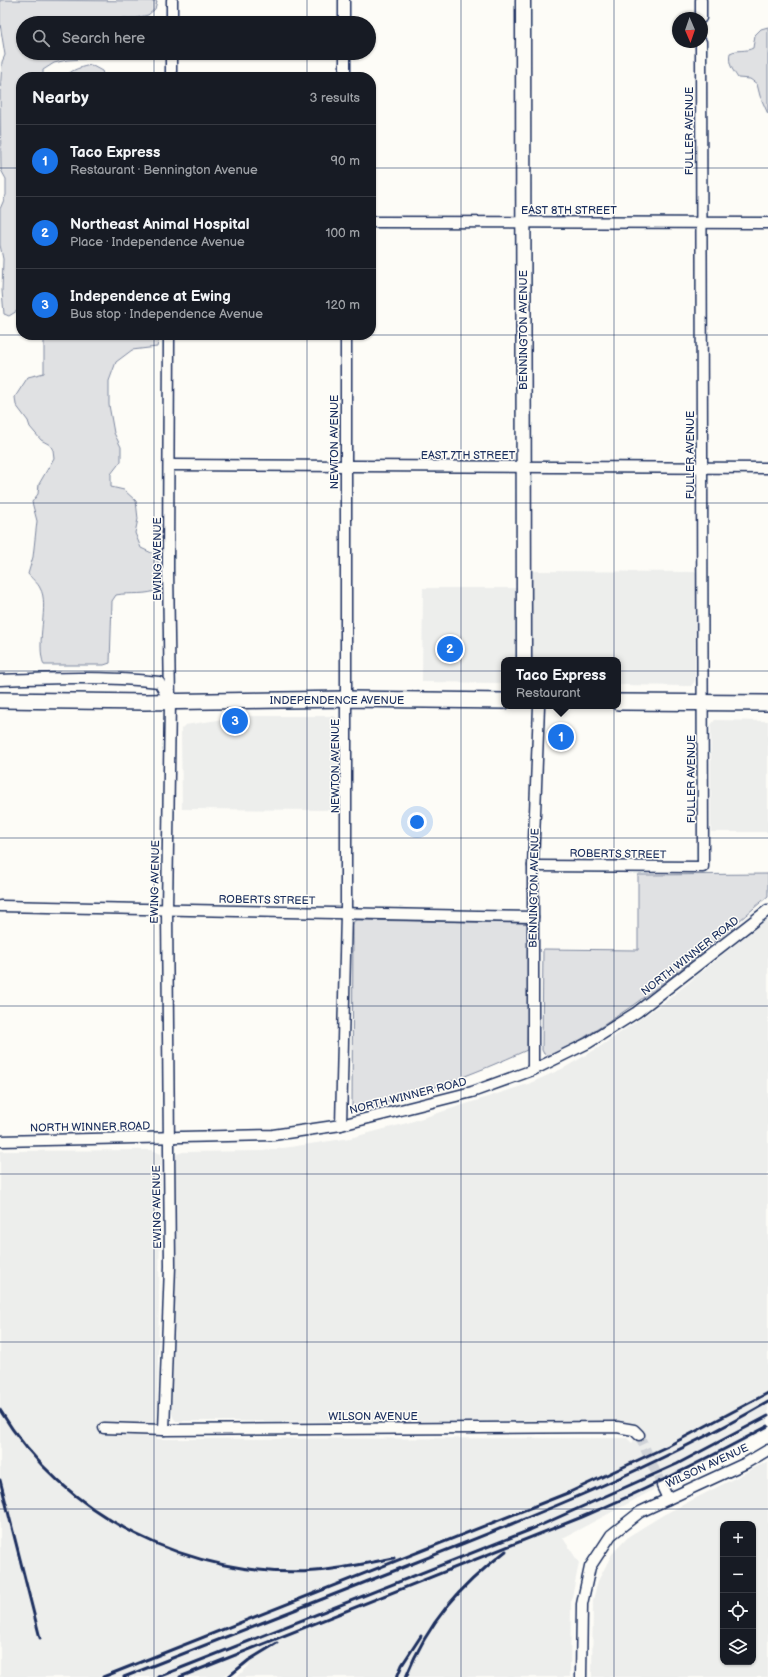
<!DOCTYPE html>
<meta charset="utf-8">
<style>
:root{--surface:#171b24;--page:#20242c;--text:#f1f3f6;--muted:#9ea1a6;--line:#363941;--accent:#1a73e8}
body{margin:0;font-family:"Balsamiq Sans",sans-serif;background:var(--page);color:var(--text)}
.controls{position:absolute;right:12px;bottom:12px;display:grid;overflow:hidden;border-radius:8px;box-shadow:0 1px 3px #0004}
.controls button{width:36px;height:36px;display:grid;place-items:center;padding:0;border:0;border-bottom:1px solid var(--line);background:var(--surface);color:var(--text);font:20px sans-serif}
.compass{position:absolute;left:672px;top:12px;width:36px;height:36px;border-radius:50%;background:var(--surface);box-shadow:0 1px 3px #0004;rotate:178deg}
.you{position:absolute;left:417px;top:822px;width:14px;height:14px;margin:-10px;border:3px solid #fff;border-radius:50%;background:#1a73e8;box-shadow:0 0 0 6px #1a73e833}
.badge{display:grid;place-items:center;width:26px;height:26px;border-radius:50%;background:var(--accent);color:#fff;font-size:13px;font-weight:700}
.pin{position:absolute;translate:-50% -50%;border:2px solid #fff;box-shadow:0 1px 4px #0006}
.popup{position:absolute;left:501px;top:657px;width:120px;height:52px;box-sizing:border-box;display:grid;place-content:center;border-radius:8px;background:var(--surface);filter:drop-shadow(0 1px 3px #0005);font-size:13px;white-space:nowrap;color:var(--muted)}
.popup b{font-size:15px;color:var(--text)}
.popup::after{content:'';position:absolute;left:50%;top:100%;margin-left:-8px;border:8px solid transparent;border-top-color:var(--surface)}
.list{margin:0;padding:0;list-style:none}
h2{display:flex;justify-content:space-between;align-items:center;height:52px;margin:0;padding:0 16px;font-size:17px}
h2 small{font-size:13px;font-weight:400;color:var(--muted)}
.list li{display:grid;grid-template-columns:26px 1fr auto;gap:12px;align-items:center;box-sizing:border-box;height:72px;padding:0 16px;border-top:1px solid var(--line)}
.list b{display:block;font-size:15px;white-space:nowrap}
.list p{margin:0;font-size:13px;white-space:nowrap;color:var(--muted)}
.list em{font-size:13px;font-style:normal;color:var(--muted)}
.icon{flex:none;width:22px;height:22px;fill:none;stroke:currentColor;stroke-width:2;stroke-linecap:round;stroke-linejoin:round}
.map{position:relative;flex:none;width:768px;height:1677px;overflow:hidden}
.search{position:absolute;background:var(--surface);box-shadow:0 1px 3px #0004;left:16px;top:16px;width:360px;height:44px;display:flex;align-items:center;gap:10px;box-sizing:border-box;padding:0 14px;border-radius:22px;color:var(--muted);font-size:15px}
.panel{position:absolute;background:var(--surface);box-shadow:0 1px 3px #0004;left:16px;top:72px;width:360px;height:268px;border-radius:16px}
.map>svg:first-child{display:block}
.built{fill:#edeeec;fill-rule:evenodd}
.green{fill:#e0e1e3;stroke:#7e88a0}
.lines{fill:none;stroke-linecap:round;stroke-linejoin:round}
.street-tunnel{stroke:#d0d3d8;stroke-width:10;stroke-dasharray:10 5;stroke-linecap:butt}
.street-casing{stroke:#1b2f5e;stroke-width:13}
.secondary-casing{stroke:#1b2f5e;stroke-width:17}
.primary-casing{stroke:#1b2f5e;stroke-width:18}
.street{stroke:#fdfcf7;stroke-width:10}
.secondary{stroke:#fdfcf7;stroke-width:14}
.primary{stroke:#fdfcf7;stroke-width:15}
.rail{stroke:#1b2f5e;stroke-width:3}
.grid{fill:none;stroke:#1b2f5e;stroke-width:1;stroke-opacity:0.55}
.labels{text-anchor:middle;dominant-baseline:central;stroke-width:3;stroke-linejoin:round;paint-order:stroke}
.street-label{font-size:11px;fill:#1b2f5e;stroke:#fdfcf7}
</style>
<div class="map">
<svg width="768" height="1677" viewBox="0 0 768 1677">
<rect width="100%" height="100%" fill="#fdfcf7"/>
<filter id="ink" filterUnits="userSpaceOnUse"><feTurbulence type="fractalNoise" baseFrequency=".025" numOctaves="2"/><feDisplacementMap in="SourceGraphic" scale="8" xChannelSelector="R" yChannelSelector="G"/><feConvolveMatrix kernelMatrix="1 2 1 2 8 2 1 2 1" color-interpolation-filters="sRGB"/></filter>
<g filter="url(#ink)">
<g class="built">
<path d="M 532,571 L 696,572 L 695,681 L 691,686 L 618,685 L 618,660 L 532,660 Z"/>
<path d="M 423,588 L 516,588 L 516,660 L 504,660 L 504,683 L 422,682 Z"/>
<path d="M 245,716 L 334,716 L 339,720 L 338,810 L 182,809 L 181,729 L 185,725 Z"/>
<path d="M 715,720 L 768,721 L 768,881 L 768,832 L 711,832 L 711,725 Z"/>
<path d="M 768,918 L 768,1429 L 563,1538 L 579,1563 L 571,1602 L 570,1677 L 237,1677 L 251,1664 L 219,1677 L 0,1677 L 0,1151 L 152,1150 L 161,1154 L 157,1439 L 627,1438 L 632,1443 L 640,1428 L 634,1424 L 625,1422 L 176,1421 L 173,1417 L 172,1413 L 175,1159 L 177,1154 L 183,1152 L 263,1151 L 350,1138 L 407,1123 L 528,1084 L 564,1068 L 598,1048 L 666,1001 Z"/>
<path d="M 768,1461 L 768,1677 L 592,1677 L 593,1600 L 598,1581 L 612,1554 L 629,1536 L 663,1515 ZM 723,1524 L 753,1524 L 753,1662 L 723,1662 Z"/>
</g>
<g class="green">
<path d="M 0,0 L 157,1 L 155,9 L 148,15 L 136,18 L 122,18 L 114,23 L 23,23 L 23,53 L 91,53 L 85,59 L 67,60 L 54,63 L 43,70 L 43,77 L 21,77 L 21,318 L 17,311 L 9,316 L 4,314 L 2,291 L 3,259 L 0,245 L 0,209 L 6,195 L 6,179 L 1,170 L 0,93 L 2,62 L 5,55 L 0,24 Z"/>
<path d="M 768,27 L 768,114 L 760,96 L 757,84 L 750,79 L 738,78 C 732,69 728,64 730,53 C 738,49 746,52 753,48 L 755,35 L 761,29 Z"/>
<path d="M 91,65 L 102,71 L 104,77 L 65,77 C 72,69 82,67 91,65 Z"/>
<path d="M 29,335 L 157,335 L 159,338 L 157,347 L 132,350 L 116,362 L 109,381 L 109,405 L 114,433 L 121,447 L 121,461 L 111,474 L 111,487 L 124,490 L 136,501 L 138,519 L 135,533 L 141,548 L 156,555 L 159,565 L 160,589 C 146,596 131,592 116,595 L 112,601 L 110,663 L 104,665 L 44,665 C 35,643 50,604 40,588 C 38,583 31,578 28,574 L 33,557 L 37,521 L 32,502 L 38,494 L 39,484 L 54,458 L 53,450 L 50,445 L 41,440 L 30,427 L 28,421 L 16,405 L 15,397 L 28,377 L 44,373 L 44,340 Z"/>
<path d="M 768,874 L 768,896 C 708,948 648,999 580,1040 C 570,1046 556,1059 544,1054 L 542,1050 L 543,949 L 638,950 L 638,875 Z"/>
<path d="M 358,920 L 524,923 L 527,924 L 529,927 L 527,1050 C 472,1075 416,1096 357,1110 L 353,1109 L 352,1106 L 353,925 L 354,921 Z"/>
</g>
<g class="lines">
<path class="street-tunnel" d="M 639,1435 L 662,1486"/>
<g class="street-casing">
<g id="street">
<path d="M 344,0 L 344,23"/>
<path d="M 701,0 L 701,18"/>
<path d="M 172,23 L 172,0"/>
<path d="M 345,53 L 345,77"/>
<path d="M 171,77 L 171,53"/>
<path d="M 371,222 L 768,223"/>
<path d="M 169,465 L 768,468"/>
<path d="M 0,680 C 53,678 106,676 159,682 L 169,700"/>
<path d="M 533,866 L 703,867 L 701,42"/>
<path d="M 0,906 L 533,917"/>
<path d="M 533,1070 L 533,866 L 539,706"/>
<path d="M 341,1125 L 346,913 L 346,335"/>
<path d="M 0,1141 L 273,1135 L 341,1125 L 472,1092 L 533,1070 L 588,1043 L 637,1012 L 768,910"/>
<path d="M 104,1428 L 164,1430 L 617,1427 L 634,1430 L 639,1435"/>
<path d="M 164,1430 L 170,1266 L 167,910 L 170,702 L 168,569 L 169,335"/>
<path d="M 662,1486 L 668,1499"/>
<path d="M 581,1677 L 582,1604 L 590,1567 L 611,1535 L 640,1512 L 746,1463 L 768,1450"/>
</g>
</g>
<g class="secondary-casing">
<path id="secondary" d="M 523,0 L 524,660"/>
</g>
<g class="primary-casing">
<g id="primary">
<path d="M 0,700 L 145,702 L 347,699 L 504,701"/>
<path d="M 618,702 L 768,703"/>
</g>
</g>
<use href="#street" class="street"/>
<use href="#secondary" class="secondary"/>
<use href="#primary" class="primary"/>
<g class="rail">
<path d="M 0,1410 C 64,1517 192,1580 316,1571 C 342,1569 368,1563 394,1558"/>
<path d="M 0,1480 L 40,1638"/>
<path d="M 103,1677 L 570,1492 L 668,1446 L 768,1393"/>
<path d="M 124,1677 C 219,1640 314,1602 409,1565 C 532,1517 654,1468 768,1402"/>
<path d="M 158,1677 L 530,1530 L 677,1464 L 768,1416"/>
<path d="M 180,1677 L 582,1517 C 646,1490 707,1459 768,1426"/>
<path d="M 228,1677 L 249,1660 L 277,1643"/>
<path d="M 397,1677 L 402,1665 L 421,1636"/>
<path d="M 406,1677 C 428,1622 459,1587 506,1551"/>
</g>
</g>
</g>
<path class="grid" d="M 154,0 L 154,23M 307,0 L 307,23M 461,0 L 461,1677M 614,0 L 614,1677M 154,53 L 154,77M 307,53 L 307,77M 0,168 L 21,168M 371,168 L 768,168M 0,335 L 768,335M 154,335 L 154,1677M 307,335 L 307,1677M 0,503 L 768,503M 0,671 L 768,671M 0,838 L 768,838M 0,1006 L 768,1006M 0,1174 L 768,1174M 0,1342 L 768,1342M 0,1509 L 768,1509"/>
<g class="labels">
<g class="street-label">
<text transform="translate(689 131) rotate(-90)">FULLER AVENUE</text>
<text x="569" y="210">EAST 8TH STREET</text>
<text transform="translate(523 330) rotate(-90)">BENNINGTON AVENUE</text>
<text transform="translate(334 442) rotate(-90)">NEWTON AVENUE</text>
<text x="468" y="455">EAST 7TH STREET</text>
<text transform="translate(690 455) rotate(-90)">FULLER AVENUE</text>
<text transform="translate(157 559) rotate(-90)">EWING AVENUE</text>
<text x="337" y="700">INDEPENDENCE AVENUE</text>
<text transform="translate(335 766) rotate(-90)">NEWTON AVENUE</text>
<text transform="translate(691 779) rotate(-90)">FULLER AVENUE</text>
<text transform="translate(618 854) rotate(1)">ROBERTS STREET</text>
<text transform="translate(155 882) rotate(-89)">EWING AVENUE</text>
<text transform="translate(534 888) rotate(-89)">BENNINGTON AVENUE</text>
<text transform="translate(267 900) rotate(1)">ROBERTS STREET</text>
<text transform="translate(690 956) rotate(-38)">NORTH WINNER ROAD</text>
<text transform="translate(408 1096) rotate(-14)">NORTH WINNER ROAD</text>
<text transform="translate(90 1127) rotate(-1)">NORTH WINNER ROAD</text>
<text transform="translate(157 1207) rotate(-91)">EWING AVENUE</text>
<text x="373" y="1416">WILSON AVENUE</text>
<text transform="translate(707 1466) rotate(-25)">WILSON AVENUE</text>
</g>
</g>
</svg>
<div class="controls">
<button>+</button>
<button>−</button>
<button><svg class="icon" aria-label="locate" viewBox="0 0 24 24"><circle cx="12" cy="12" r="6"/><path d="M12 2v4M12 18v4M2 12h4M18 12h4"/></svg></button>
<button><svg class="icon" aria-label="layers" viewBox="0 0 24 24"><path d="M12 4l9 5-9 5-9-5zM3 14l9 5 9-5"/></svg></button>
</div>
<svg class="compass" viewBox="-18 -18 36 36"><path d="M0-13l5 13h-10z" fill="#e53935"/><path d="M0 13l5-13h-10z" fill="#9ea1a6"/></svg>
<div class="you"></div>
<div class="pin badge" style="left:561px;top:737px">1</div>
<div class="popup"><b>Taco Express</b>Restaurant</div>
<div class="pin badge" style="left:450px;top:649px">2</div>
<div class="pin badge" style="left:235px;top:721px">3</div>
<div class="search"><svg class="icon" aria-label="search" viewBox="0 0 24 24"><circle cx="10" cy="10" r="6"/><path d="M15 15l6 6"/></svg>Search here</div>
<section class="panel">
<h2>Nearby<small>3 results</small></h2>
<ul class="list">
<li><span class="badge">1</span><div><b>Taco Express</b><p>Restaurant · Bennington Avenue</p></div><em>90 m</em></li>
<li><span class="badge">2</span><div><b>Northeast Animal Hospital</b><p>Place · Independence Avenue</p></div><em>100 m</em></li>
<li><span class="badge">3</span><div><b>Independence at Ewing</b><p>Bus stop · Independence Avenue</p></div><em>120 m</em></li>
</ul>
</section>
</div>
